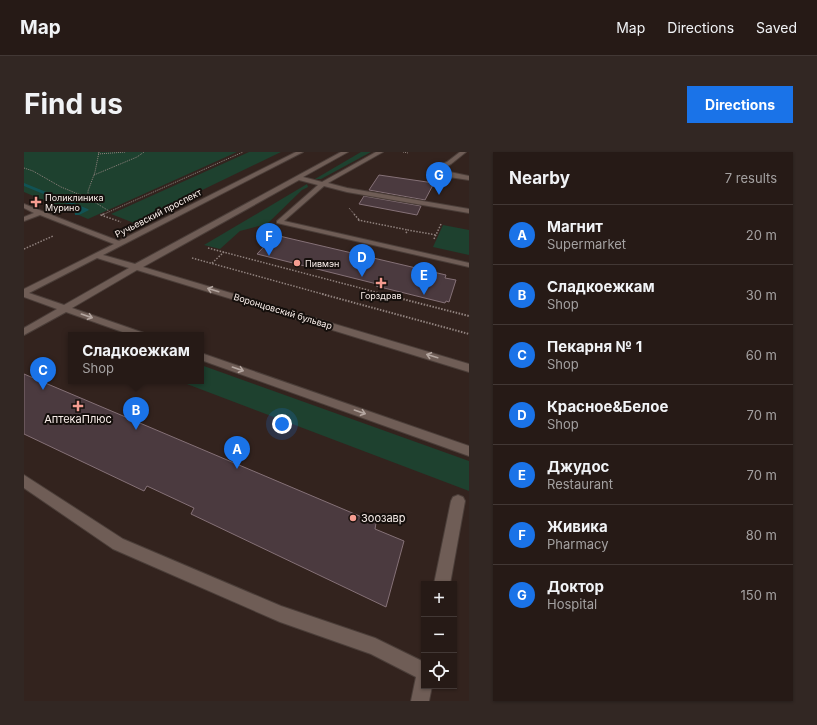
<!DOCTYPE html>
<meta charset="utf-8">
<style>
:root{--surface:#261a16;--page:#322723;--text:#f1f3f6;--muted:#a4a1a1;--line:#423835;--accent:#1a73e8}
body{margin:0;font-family:Inter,sans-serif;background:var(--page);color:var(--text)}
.controls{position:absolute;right:12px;bottom:12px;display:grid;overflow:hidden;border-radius:0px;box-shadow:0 1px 3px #0004}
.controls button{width:36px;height:36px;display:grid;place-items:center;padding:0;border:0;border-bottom:1px solid var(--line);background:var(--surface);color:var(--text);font:20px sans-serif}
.you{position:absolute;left:258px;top:272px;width:14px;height:14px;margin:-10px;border:3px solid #fff;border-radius:50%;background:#1a73e8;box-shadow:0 0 0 6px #1a73e833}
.badge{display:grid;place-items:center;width:26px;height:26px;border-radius:50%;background:var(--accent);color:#fff;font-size:13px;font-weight:700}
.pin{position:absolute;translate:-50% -33px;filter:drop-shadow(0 1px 2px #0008)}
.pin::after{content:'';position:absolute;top:21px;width:14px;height:12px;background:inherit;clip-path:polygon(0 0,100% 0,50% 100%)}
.popup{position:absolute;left:44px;top:180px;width:136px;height:52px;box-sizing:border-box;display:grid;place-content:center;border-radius:0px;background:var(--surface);filter:drop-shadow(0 1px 3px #0005);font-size:13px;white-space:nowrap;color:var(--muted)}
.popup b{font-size:15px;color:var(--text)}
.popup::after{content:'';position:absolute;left:50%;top:100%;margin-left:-8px;border:8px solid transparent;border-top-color:var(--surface)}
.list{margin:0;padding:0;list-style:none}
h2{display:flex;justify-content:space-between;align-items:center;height:52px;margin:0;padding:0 16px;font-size:17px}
h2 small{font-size:13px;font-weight:400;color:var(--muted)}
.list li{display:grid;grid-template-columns:26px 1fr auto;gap:12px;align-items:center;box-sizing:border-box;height:60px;padding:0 16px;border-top:1px solid var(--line)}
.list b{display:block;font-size:15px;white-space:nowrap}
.list p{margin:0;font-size:13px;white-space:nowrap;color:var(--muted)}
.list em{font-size:13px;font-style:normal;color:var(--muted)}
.icon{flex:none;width:22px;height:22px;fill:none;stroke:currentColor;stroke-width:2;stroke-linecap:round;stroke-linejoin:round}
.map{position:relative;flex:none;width:445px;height:549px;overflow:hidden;border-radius:0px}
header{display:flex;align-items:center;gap:24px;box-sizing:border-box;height:56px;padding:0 20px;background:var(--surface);border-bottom:1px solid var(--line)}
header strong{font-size:19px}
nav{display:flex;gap:22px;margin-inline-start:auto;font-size:14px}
.intro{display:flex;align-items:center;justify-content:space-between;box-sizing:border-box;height:96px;padding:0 24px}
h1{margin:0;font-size:28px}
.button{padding:10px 18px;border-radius:0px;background:var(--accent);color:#fff;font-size:14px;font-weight:700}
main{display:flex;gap:24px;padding:0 24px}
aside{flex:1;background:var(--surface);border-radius:0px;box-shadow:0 1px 3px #0004}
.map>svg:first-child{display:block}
.green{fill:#1e412f}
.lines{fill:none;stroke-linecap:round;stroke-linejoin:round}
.stream{fill:#125355;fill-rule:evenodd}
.building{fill:#4b3a3f;stroke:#857177}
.minor-casing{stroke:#4b3e39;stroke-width:2}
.path-far2{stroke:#90827e;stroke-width:1;stroke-dasharray:1 1;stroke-linecap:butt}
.path-far1{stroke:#90827e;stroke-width:1.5;stroke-dasharray:1.5 1.5;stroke-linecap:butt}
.path{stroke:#90827e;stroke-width:2;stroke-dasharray:1.5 1.5;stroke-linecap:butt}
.minor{fill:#6f5d56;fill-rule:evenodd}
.oneway{stroke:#b4a6a0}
.poi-dot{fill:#f59c90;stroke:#150f0c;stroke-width:1.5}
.labels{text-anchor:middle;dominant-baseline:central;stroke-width:4;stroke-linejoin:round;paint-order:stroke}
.far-poi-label{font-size:9px;fill:#f9eeea;stroke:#150f0c;text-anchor:start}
.far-street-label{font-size:9px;fill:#f9eeea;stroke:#150f0c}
.poi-label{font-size:11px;fill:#f9eeea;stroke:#150f0c}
</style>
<header>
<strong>Map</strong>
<nav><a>Map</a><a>Directions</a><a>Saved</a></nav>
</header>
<div class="intro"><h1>Find us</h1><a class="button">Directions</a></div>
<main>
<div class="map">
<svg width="445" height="549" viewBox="0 0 445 549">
<rect width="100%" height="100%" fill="#33231e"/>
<g class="green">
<path d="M 0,0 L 213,0 L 64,67 L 0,40 Z"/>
<path d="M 225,0 L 257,0 L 110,71 L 87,62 Z"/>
<path d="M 337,0 L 347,0 L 297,27 L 291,27 Z"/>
<path d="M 283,32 L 284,35 L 278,38 L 243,72 L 216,79 L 196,97 L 180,93 Z"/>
<path d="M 419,73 L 445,78 L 445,103 L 409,95 Z"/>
<path d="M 177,213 L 445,309 L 445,339 L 155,229 L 177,229 Z"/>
</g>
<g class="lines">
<path class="stream" d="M 0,31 L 64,57 L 65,58 L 55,63 L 51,63 L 51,61 L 58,58 L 0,34 Z"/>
</g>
<g class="building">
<path d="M 355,23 L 410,31 L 401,48 L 345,38 Z"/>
<path d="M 340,44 L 397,54 L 393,63 L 335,52 Z"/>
<path d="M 251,83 L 422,123 L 421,126 L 432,128 L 425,150 L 422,149 L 421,151 L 352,134 L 353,132 L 233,102 Z"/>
<path d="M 0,222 L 352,371 L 351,377 L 380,389 L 362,455 L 167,362 L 170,356 L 123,334 L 120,339 L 0,282 Z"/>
</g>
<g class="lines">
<g class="minor-casing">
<g id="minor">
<path d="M 272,0 L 279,0 L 79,103 L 111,112 L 317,0 L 324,0 L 279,25 L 298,30 L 352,0 L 359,0 L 304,31 L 323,36 L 445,57 L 445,61 L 323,40 L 300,34 L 260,69 L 445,111 L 445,115 L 253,71 L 253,69 L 294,33 L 275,28 L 119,115 L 445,212 L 445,220 L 113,118 L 48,156 L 120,181 L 122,183 L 107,183 L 42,160 L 0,183 L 0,176 L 33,157 L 0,145 L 0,137 L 90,92 L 16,63 L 0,69 L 0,65 L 10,61 L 0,56 L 0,52 L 53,73 L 95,89 ZM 73,106 L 105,116 L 40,153 L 5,141 Z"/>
<path d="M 436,0 L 442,0 L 427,12 L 416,18 L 445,24 L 445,28 L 425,25 L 411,20 L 411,15 L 423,10 Z"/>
<path d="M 177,201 L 445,294 L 445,304 L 177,208 Z"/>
<path d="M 0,323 L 99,387 L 257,454 L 351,486 L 400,510 L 400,534 L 408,534 L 405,549 L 387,549 L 392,525 L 347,502 L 256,470 L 89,397 L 0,336 Z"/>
<path d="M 434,343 L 439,345 L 441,349 L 426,432 L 410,432 L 427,349 L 429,345 Z"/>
</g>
</g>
<g class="path-far2">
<path d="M 75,0 L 71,20 L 64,39 L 64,46 L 85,59"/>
<path d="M 379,0 L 384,1"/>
<path d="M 74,2 L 102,0"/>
<path d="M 0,16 L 9,19 L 37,35 L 64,46"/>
<path d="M 70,23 L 113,5 L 120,0"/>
<path d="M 325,56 L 331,63"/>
<path d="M 78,63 L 219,0"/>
</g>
<g class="path-far1">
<path d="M 80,62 L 77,63 L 97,70"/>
<path d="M 330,62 L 336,69"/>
<path d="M 334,68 L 384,78"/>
<path d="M 382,81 L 384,78 L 412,83"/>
<path d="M 410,87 L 417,72"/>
<path d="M 184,96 L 363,143"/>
<path d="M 0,97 L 29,84"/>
<path d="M 168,106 L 302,143"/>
<path d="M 188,111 L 200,100"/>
</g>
<g class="path">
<path d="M 298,142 L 445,182"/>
<path d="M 359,142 L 445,164"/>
</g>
<use href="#minor" class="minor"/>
</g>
<defs><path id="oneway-shaft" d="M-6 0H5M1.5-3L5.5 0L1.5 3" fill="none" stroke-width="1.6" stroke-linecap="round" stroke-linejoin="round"/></defs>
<g class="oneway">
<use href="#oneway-shaft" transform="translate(189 138) rotate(-163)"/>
<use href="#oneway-shaft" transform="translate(63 164) rotate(19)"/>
<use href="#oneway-shaft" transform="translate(408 204) rotate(-163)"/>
<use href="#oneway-shaft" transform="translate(214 217) rotate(19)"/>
<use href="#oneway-shaft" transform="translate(336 260) rotate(19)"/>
</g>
<g class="poi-dot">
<path d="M10 44h4v4h4v4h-4v4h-4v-4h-4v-4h4z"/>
<circle cx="273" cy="111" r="4"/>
<path d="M355 125h4v4h4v4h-4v4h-4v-4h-4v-4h4z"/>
<path d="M52 248h4v4h4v4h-4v4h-4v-4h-4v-4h4z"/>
<circle cx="329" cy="366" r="4"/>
</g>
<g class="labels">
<g class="far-poi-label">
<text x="21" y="45">Поликлиника<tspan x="21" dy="10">Мурино</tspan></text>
<text x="281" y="111">Пивмэн</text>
<text x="357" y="143" text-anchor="middle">Горздрав</text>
</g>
<g class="far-street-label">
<text transform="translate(134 61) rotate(-27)">Ручьевский проспект</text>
<text transform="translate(259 159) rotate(17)">Воронцовский бульвар</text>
</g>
<g class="poi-label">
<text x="54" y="267">АптекаПлюс</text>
<text x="337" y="366" text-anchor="start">Зоозавр</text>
</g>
</g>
</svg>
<div class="controls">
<button>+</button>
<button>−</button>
<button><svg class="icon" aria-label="locate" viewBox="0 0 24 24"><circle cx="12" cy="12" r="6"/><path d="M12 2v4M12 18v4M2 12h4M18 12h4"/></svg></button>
</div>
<div class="you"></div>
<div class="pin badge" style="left:213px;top:317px">A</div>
<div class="pin badge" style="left:112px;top:278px">B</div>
<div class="popup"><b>Сладкоежкам</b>Shop</div>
<div class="pin badge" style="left:19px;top:238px">C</div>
<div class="pin badge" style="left:338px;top:125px">D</div>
<div class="pin badge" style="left:400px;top:143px">E</div>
<div class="pin badge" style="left:245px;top:104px">F</div>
<div class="pin badge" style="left:415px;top:43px">G</div>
</div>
<aside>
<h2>Nearby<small>7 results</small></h2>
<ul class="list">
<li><span class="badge">A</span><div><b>Магнит</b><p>Supermarket</p></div><em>20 m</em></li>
<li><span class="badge">B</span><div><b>Сладкоежкам</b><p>Shop</p></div><em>30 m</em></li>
<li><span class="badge">C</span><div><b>Пекарня № 1</b><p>Shop</p></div><em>60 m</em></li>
<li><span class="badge">D</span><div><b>Красное&amp;Белое</b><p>Shop</p></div><em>70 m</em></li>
<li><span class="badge">E</span><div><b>Джудос</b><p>Restaurant</p></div><em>70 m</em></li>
<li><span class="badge">F</span><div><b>Живика</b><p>Pharmacy</p></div><em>80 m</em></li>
<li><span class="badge">G</span><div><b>Доктор</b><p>Hospital</p></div><em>150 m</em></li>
</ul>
</aside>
</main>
